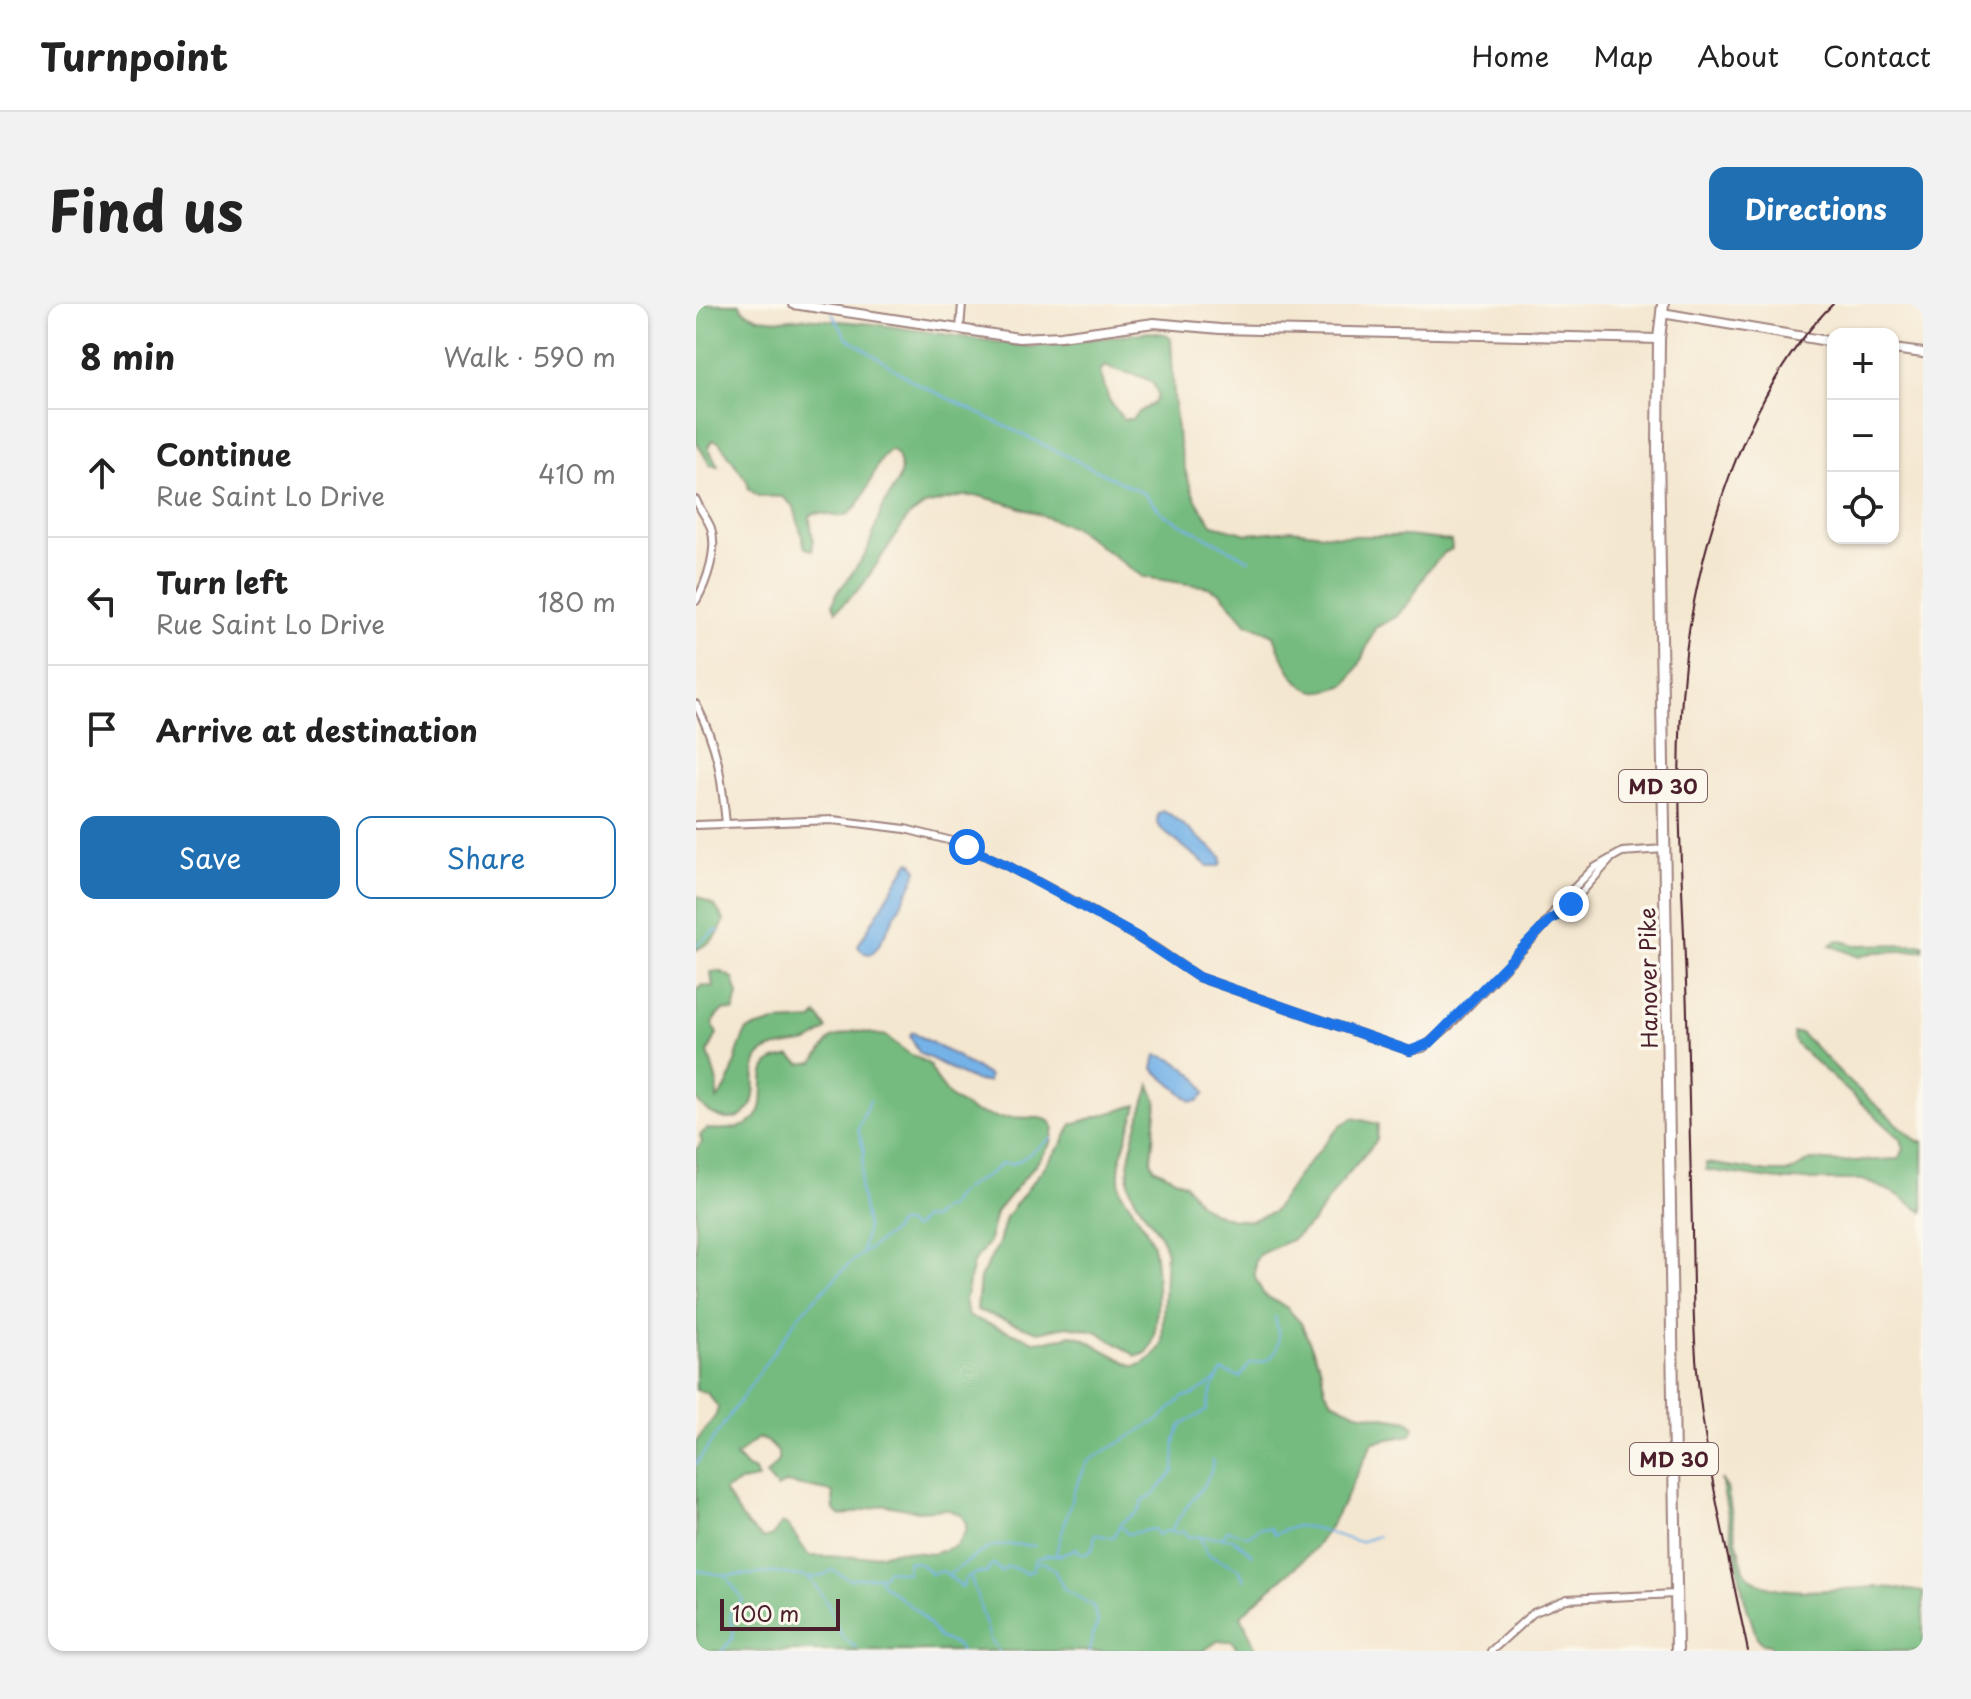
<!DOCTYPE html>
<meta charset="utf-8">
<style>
:root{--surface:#fff;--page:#f2f2f2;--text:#222;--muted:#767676;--line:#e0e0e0;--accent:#1f6fb2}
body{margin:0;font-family:"Playpen Sans",sans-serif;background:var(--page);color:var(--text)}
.controls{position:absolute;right:24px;top:24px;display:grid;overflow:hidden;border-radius:16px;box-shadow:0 2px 6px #0004}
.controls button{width:72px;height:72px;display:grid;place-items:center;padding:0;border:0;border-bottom:2px solid var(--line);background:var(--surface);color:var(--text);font:40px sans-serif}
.scale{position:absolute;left:24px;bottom:20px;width:120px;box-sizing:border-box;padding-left:8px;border:4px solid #4a1f2b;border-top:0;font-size:22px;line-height:28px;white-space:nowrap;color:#4a1f2b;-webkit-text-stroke:6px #fbf7ec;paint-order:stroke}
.stop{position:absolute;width:24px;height:24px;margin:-18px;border:6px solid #1a73e8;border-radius:50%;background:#fff}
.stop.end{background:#1a73e8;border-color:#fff;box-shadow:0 2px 8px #0008}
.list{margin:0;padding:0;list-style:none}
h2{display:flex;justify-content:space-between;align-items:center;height:104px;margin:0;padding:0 32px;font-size:34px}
h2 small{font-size:26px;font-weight:400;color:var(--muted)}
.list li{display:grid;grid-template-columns:52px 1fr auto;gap:24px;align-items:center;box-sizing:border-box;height:128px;padding:0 32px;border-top:2px solid var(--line)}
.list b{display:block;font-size:30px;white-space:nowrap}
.list p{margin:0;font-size:26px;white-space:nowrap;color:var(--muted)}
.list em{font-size:26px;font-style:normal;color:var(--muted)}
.actions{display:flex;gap:16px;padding:24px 32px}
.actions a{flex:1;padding:18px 0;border:2px solid var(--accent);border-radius:16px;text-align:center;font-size:28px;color:var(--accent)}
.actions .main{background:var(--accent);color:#fff}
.icon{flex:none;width:44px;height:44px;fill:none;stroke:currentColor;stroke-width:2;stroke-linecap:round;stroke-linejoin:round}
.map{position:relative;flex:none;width:1227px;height:1347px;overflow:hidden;border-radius:16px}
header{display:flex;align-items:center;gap:48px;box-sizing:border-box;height:112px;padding:0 40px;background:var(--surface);border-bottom:2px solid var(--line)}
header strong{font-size:38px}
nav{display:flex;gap:44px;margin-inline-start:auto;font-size:28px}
.intro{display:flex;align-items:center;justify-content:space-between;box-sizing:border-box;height:192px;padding:0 48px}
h1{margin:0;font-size:56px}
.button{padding:20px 36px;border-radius:16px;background:var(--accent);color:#fff;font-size:28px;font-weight:700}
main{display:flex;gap:48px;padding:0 48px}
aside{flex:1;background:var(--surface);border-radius:16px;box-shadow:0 2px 6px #0004}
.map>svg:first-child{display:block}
.forest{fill:#75bb7f;stroke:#606d55;stroke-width:2;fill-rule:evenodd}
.water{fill:#75b2e7;stroke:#606889;stroke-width:2}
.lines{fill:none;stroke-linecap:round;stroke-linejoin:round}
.stream{stroke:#75b2e7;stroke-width:2}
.minor-casing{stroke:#9f837e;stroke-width:10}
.tertiary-casing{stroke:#9f837e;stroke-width:12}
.trunk-casing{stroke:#9f837e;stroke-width:14}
.minor{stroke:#fff;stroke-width:6}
.tertiary{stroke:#fff;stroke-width:8}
.trunk{stroke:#fff;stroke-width:10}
.rail{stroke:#4a1f2b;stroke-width:2}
.route{stroke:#1a73e8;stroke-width:10}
.labels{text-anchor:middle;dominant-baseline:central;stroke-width:7;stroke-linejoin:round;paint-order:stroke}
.shield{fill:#fbf7ec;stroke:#7f6065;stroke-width:2}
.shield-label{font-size:20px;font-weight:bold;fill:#4a1f2b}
.street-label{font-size:22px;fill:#4a1f2b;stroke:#fbf7ec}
</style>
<header>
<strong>Turnpoint</strong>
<nav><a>Home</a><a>Map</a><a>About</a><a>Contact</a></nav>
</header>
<div class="intro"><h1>Find us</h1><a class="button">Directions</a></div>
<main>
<aside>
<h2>8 min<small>Walk · 590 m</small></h2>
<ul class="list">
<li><svg class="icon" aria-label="ahead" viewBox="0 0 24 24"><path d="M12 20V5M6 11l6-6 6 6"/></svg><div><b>Continue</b><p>Rue Saint Lo Drive</p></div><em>410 m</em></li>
<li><svg class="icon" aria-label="left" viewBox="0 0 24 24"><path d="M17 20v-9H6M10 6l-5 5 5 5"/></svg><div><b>Turn left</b><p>Rue Saint Lo Drive</p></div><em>180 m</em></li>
<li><svg class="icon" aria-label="arrive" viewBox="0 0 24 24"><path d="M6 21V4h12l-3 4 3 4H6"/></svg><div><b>Arrive at destination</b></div></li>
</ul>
<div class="actions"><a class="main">Save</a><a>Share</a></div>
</aside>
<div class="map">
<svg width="1227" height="1347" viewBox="0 0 1227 1347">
<rect width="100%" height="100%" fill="#fbf7ec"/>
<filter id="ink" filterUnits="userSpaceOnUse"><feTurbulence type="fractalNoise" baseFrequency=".0125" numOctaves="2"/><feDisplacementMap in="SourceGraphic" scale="16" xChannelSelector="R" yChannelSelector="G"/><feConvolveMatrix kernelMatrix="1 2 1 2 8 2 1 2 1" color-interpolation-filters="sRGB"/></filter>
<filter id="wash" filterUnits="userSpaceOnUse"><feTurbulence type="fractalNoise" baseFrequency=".006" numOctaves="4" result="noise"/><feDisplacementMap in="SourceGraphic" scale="32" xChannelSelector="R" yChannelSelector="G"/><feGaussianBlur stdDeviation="1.8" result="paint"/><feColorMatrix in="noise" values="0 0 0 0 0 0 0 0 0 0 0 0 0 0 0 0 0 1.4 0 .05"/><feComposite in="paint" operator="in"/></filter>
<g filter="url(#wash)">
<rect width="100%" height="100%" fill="#f4e7d0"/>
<g class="forest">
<path d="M 0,0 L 43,0 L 48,7 L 62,14 L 85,16 L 107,14 L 178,20 L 336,43 L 453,28 L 469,30 L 475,35 C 478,85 477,142 497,189 C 501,200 510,211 517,221 L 552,230 L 596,226 L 643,232 L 711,232 L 755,237 L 756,245 L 748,249 L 731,267 L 714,297 L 700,313 L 679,324 L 664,359 L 650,381 C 642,383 633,387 625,387 C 600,390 584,350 578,331 L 550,319 L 525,289 L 512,283 L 447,273 L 379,224 L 317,201 L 283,192 L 267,192 L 229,201 L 212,213 L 166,282 L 140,307 L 137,300 L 140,291 L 170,250 L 185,207 L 202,176 L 205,166 L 201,151 L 195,145 C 175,161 173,196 152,210 C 141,217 126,205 114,211 C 113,223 120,234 116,246 L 109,244 L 98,203 L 87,193 L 62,192 L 53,185 L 51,177 L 23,138 L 16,136 L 12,143 L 22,162 L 14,161 L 0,137 ZM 409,61 C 431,74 459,66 462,93 C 456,104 443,105 436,115 L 427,115 L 413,96 L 404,68 Z"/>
<path d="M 0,591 L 19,602 L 28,616 C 24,632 14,639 0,646 Z"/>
<path d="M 1142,636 L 1159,641 L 1227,640 L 1227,646 L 1180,648 L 1163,653 L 1134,641 Z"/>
<path d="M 23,667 L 37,674 L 42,691 L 38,707 L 27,706 L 19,714 L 17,722 L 21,730 L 12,748 L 21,778 L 21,795 C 40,777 37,748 51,726 L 79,718 L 117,716 L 121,710 L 131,725 C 125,730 119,736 111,738 C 97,742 73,741 63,752 C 53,764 65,790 52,806 C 37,825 10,810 0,795 L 0,688 L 6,681 L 17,683 L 15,668 Z"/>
<path d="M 159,727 L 190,732 L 212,749 L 233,760 L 240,774 L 255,794 L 278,808 L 301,813 L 345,814 L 354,817 L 358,823 L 355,839 L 345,854 L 300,908 L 293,937 L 277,959 L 269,996 L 272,1012 L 338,1037 L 351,1037 L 375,1031 L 384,1033 L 439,1063 C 453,1057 460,1053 466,1039 L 470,946 C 464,923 444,908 435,886 C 425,859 446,809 454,781 L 461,799 L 455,856 L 458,864 L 489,880 L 503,899 L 514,907 L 536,915 L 554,917 L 577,908 L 604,869 L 645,821 L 657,814 L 682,820 L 681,836 L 645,878 L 617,918 L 597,935 L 564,950 L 559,957 L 559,974 L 568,991 L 590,1003 L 605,1019 L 624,1062 L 629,1086 L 636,1097 L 661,1109 L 713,1117 L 718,1123 L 715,1131 L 677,1138 C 659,1172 642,1217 618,1245 C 596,1270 567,1287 545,1312 L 561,1347 L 542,1347 L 536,1337 L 522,1337 L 507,1347 L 0,1347 L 0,1138 L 20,1111 L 22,1103 L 11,1089 L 0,1086 L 0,846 L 6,838 L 4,831 L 11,825 C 95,831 52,774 75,758 C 79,755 89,754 94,752 L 105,760 L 118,758 L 135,734 ZM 62,1134 L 71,1137 L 82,1148 L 82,1157 L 70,1171 L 81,1184 L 90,1179 L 137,1188 L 138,1206 L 145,1212 L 189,1201 L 222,1207 L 250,1205 L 264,1210 L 270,1219 L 270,1227 L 260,1242 L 236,1250 L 203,1247 L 166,1253 L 113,1252 L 93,1223 L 86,1219 L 76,1232 L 68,1235 L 51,1221 L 28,1187 L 44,1178 L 62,1175 L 59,1167 L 51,1164 L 40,1152 Z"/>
<path d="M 1097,729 L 1105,729 L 1155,779 L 1222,838 L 1227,838 L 1227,908 L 1199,889 L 1167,876 L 1082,876 L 1010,866 L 1010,859 L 1072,868 L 1094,868 L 1115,856 L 1144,858 L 1203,855 L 1208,845 L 1205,835 L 1102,742 L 1098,736 Z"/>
<path d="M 441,801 C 434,830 417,858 425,888 C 435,903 448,919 455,936 C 463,954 465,1034 451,1048 C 448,1051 444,1051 440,1052 L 400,1027 L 371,1022 L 342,1028 L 281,1006 L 284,974 L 303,939 L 310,913 L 366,840 L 376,820 Z"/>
<path d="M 1025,1175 L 1031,1184 C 1035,1202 1042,1258 1050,1269 C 1070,1296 1148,1285 1177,1283 C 1193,1282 1211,1286 1227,1288 L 1227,1347 L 1077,1347 L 1074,1341 L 1066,1340 L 1061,1334 L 1048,1294 Z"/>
</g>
<g class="water">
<path d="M 467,507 L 475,511 L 525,552 L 526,558 L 523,562 L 512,562 L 466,526 L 461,518 L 462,509 Z"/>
<path d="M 213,558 L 217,559 L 221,566 L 217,578 L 182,643 L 175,650 L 169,649 L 162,643 L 164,638 Z"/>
<path d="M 216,728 L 262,753 C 270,761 283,764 293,772 L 292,778 C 270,779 246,757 224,750 L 214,732 Z"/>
<path d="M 460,751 C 477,752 506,773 509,790 L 502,797 L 495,797 L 457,765 Z"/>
</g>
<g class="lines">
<g class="stream">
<path d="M 136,9 L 150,33 L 218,78 L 449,190 L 467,210 L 553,256"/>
<path d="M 0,641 L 18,627 L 23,627"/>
<path d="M 166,947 L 171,923 L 164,885 L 168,848 L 162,824 L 174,796"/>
<path d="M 0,1160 L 104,1010 L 154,959 L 197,927 L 202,919 L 209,919 L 217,925 L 227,914 L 235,915 L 246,905 L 253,903 C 261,881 292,876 306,859 L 316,860 L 323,857 L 356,834"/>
<path d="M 426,1223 L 431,1230 L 458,1225 L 462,1231 L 469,1227 L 483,1229 L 487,1226 L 492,1233 C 498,1232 532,1233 536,1235 C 544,1239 550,1246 557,1251"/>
<path d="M 475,1227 C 484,1205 521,1175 516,1155"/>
<path d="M 504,1233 L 511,1250 L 543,1265 L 548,1276"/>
<path d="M 526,1234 L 531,1226 L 552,1232 L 564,1224 L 574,1224 L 579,1230 L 600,1222 L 612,1223 L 664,1238 L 682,1232"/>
<path d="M 360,1249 L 378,1187 L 392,1157 L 464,1115 L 487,1093 L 496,1092 L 519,1077"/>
<path d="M 338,1260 L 347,1258 L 358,1266 L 368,1285 L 397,1302 L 402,1318 L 396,1331 L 394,1347"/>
<path d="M 0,1266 C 33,1274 43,1271 76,1269 C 92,1268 111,1276 126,1272 C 130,1270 133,1267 137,1266 L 153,1275 C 165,1272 176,1275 188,1271 L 191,1266 L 212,1269 L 212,1258 C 221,1256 230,1263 235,1270 L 247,1267 L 266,1283 L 270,1274 L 281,1269 L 291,1269 L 294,1262 L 298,1260 L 305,1268 L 312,1262 L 331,1269 L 337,1266 L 338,1256 L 351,1251 L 366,1251 L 380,1244 L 385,1250 L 390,1250 L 397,1244 L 399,1230 L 416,1234 L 426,1218 L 443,1207 L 447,1197 L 459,1189 L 478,1167 L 479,1136 L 485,1121 L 510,1107 C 513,1092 518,1079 526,1067 L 544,1073 L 554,1059 C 558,1058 563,1059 568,1057 C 587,1050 583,1028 579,1013"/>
<path d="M 252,1271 C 266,1263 280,1249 295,1243 C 309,1239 324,1241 339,1242"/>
<path d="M 113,1274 C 120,1283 127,1292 132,1301 C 141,1318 141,1335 161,1343"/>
<path d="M 183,1274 L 186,1280 L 221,1307 L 244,1334 L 261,1341 L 265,1347"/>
<path d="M 275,1274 L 295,1337 L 303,1347"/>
<path d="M 26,1347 L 36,1335 L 38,1325 L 34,1315 L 35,1307 L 47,1296 L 30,1273"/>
</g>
</g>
</g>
<g filter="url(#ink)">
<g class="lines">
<g class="minor-casing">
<g id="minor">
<path d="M 264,25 L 266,0"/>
<path d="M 0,196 C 4,206 11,214 15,224 C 22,245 11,278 0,297"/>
<path d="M 0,400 C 23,446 25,470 30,520"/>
<path d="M 0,521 L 137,516 L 209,525 L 256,537 L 310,561 L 385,601 L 458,643 L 502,673 L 714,747 L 727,744 L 753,722 L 843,628 L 869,593 L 898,564 L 926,548 L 968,545"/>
<path d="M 858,613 L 868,608 L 914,556"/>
<path d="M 795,1347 L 837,1309 L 871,1295 L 980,1290"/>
</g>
</g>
<g class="tertiary-casing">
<g id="tertiary">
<path d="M 97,0 L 323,34 L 365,32 L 458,19 L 524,25 L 963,35"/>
<path d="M 966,9 L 1137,38"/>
<path d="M 1197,45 L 1227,49"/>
</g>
</g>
<g class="trunk-casing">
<path id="trunk" d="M 967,0 L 963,35 L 962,142 L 981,1347"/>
</g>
<use href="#minor" class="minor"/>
<use href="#tertiary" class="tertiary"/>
<use href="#trunk" class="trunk"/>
<path class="rail" d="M 1052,1347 C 1034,1261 1013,1174 1003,1087 C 997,1033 997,980 996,926 C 994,854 992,782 991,710 C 988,597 977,481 988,369 C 998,249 1050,86 1137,0"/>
</g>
</g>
<g class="lines" filter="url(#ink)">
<path class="route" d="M 271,543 L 310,561 L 440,632 L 502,673 L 714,747 L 734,739 L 855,615 L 868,608 L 875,600"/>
</g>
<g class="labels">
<g class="shield">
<rect x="923" y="466" width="88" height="32" rx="6"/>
<rect x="934" y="1139" width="88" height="32" rx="6"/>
</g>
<g class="shield-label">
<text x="967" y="482">MD 30</text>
<text x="978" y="1155">MD 30</text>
</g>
<g class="street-label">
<text transform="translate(951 674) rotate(-91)">Hanover Pike</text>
</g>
</g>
</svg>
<div class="controls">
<button>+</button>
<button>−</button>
<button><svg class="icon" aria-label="locate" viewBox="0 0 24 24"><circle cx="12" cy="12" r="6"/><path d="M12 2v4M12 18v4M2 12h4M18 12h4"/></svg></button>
</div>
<div class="scale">100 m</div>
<div class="stop" style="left:271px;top:543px"></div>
<div class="stop end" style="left:875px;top:600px"></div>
</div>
</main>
